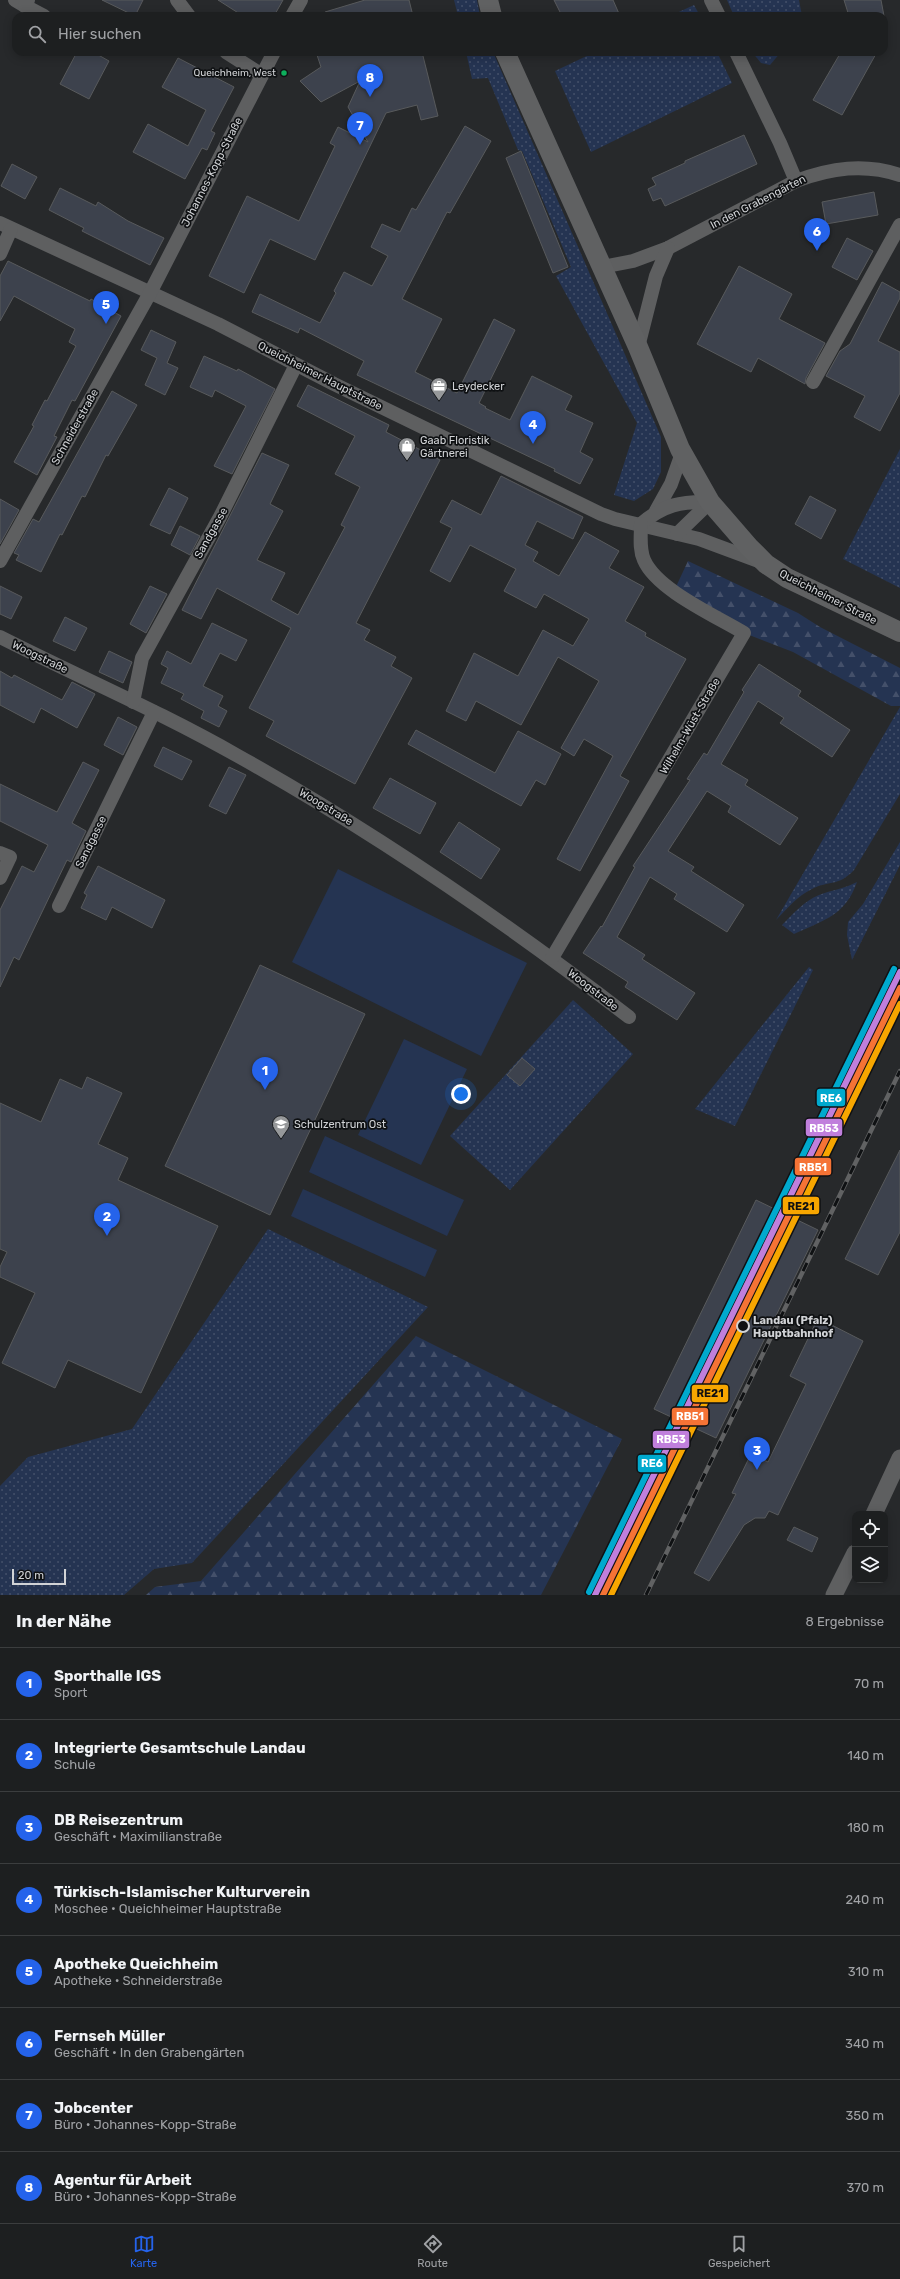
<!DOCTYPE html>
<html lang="de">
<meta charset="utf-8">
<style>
:root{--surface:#1d1f20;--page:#2a2c2d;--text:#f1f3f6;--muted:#a0a2a5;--line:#3b3d3e;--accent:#2563eb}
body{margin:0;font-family:Rubik,sans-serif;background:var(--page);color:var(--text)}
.controls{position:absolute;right:12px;bottom:12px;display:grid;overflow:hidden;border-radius:8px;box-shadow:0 2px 10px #0003}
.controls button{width:36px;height:36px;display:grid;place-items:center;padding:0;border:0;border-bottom:1px solid var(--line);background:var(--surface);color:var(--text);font:20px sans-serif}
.scale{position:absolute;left:12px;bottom:10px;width:54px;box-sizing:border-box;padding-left:4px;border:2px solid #d1d3d6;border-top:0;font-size:11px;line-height:14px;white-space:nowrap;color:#d1d3d6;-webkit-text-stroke:3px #0f1113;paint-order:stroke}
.you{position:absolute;left:461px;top:1094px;width:14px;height:14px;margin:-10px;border:3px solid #fff;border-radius:50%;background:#1a73e8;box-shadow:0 0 0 6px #1a73e833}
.badge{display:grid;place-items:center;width:26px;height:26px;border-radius:50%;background:var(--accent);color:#fff;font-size:13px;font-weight:700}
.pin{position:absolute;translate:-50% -33px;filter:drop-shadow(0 1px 2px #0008)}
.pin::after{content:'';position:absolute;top:21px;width:14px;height:12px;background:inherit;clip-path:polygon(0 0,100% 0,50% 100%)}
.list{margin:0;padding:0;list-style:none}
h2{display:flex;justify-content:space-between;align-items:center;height:52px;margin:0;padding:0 16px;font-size:17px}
h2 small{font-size:13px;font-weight:400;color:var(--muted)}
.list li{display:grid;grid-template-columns:26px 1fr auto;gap:12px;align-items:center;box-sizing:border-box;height:72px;padding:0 16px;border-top:1px solid var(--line)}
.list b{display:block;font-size:15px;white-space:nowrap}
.list p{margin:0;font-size:13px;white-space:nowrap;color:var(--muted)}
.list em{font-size:13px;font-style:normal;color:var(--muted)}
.icon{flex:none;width:22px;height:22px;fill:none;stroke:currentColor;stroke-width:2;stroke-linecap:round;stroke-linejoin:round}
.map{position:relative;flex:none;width:900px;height:1595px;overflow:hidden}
.search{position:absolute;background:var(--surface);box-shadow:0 2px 10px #0003;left:12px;right:12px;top:12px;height:44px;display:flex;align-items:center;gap:10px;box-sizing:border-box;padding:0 14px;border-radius:12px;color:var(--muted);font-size:15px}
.sheet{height:628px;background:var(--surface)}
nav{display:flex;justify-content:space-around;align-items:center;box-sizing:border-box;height:56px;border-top:1px solid var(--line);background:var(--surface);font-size:11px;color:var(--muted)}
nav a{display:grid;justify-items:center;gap:2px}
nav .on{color:var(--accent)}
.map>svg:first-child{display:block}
.grass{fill:url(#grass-dots)}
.forest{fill:url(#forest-firs)}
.pitch{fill:#253452}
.building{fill:#3d424d;stroke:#585a5c}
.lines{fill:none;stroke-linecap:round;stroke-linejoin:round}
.minor{stroke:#5e5f60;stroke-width:14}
.tertiary{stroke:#5e5f60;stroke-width:17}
.secondary{stroke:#606162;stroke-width:20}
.rail-casing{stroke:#616263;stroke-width:4.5}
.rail{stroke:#0f1113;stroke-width:3;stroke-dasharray:9;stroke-linecap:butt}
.rail-1-casing{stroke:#0f1113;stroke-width:9}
.rail-2-casing{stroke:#0f1113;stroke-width:9}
.rail-3-casing{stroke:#0f1113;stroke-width:9}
.rail-4-casing{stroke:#0f1113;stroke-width:9}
.rail-1{stroke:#c07fdc;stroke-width:6}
.rail-2{stroke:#f57335;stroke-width:6}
.rail-3{stroke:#00a9ce;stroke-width:6}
.rail-4{stroke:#f7a600;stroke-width:6}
.bus-dot{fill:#0daf5c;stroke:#0f1113;stroke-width:1.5}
.stop-dot{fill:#0f1113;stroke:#d1d3d6;stroke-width:2}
.labels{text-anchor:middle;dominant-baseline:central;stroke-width:3.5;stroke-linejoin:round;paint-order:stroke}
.bus-label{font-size:10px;fill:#d1d3d6;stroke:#0f1113;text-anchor:end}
.street-label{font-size:11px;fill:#d1d3d6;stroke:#0f1113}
.poi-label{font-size:11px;fill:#d1d3d6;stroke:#0f1113;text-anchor:start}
.stop-label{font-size:11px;font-weight:bold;fill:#d1d3d6;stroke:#0f1113;text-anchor:start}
.line-badge{stroke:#0f1113;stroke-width:1.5}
.badge-label{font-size:11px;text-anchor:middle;font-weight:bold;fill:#fff}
.pale-badge-label{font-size:11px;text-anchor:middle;font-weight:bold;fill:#111}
</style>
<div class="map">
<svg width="900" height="1595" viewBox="0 0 900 1595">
<defs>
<pattern id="grass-dots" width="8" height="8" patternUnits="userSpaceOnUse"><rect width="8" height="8" fill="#253452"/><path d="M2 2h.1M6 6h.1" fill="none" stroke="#44506a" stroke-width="1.8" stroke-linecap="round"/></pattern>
<pattern id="forest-firs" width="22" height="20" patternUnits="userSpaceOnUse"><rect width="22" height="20" fill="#253452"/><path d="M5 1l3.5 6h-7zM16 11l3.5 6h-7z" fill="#44506a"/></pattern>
</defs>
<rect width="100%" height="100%" fill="#27292b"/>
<g class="grass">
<path d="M 454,0 L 477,0 L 480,16 L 458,16 Z"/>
<path d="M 727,0 L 799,0 L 802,16 L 734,16 Z"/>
<path d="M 694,5 L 700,16 L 670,16 Z"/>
<path d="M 466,52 L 493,52 L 661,437 L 661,472 L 653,489 L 634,501 L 614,495 L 637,423 L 556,276 L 571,267 L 522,151 L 518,150 L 488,78 L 472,79 Z"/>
<path d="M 595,52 L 717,52 L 732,83 L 591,152 L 555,71 Z"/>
<path d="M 752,52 L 781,52 L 770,65 L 761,63 Z"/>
<path d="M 900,449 L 900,588 L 843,559 Z"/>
<path d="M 900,707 L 900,794 L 854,870 C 838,887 829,880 812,889 C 797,896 787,909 776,920 Z"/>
<path d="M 900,842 L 900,865 L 852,960 L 847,935 L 848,922 L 863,904 Z"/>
<path d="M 857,882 C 845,916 824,920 794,934 L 782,925 C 793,914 804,901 819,895 C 832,890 844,889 857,882 Z"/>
<path d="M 809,967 L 813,970 L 735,1126 L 695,1109 Z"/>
<path d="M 573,1000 L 633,1054 L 510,1190 L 450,1136 Z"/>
<path d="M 268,1229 L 428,1307 L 192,1563 L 154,1569 L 124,1595 L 0,1595 L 0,1486 L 28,1457 L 132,1429 Z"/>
</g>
<g class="forest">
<path d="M 688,561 L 798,613 L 820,627 L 900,668 L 900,706 L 891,706 L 793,652 L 744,633 L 674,591 Z"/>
<path d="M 416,1336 L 622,1439 L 541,1595 L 146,1595 L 155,1587 L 201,1581 Z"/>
</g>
<g class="pitch">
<path d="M 338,869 L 527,963 L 481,1056 L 292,962 Z"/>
<path d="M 404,1039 L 467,1069 L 421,1165 L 358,1135 Z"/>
<path d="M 325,1136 L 464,1200 L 447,1236 L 309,1172 Z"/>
<path d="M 303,1189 L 437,1250 L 425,1277 L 291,1216 Z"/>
</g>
<g class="building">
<path d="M 102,0 L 143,0 L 135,16 Z"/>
<path d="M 218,0 L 283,0 L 274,16 L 243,16 Z"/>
<path d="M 365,0 L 409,0 L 413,16 L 325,16 L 325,12 Z"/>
<path d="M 554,0 L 613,0 L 620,16 L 562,16 Z"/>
<path d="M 844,0 L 881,0 L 884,16 L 849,16 Z"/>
<path d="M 77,52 L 93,52 L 109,61 L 89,99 L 60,84 Z"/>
<path d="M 316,52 L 422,52 L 438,116 L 421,120 L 417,105 L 386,113 L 315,260 L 270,239 L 244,293 L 209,276 L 247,196 L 299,221 L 335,146 L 330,143 L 338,127 L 368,142 L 348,107 L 360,81 L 321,102 L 300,81 L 321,67 Z"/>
<path d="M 841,52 L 877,52 L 842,115 L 813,100 Z"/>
<path d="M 178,58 L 234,87 L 211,131 L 215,133 L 207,150 L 202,148 L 185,179 L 133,152 L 148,124 L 188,146 L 206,110 L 162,87 Z"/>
<path d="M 465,126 L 491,141 L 450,213 L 447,212 L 402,299 L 442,319 L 415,372 L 457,393 L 494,319 L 515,330 L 479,403 L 486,407 L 485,408 L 510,420 L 532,376 L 572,396 L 565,410 L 593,423 L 580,452 L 593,459 L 580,484 L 554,471 L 555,469 L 357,375 L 364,361 L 300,328 L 298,333 L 252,312 L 260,294 L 320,323 L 336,293 L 334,291 L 344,272 L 372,286 L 388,256 L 371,247 L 382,224 L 400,232 L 412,208 L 416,210 Z"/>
<path d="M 744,135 L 757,164 L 665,206 L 661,198 L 653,201 L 648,189 L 656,185 L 652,178 L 685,163 L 685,161 Z"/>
<path d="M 521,151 L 568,267 L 553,273 L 506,158 Z"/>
<path d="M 12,164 L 37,177 L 25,199 L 1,186 Z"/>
<path d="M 60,188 L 96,206 L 98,202 L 128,221 L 164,238 L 150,265 L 82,231 L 84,228 L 49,210 Z"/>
<path d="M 874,192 L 878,215 L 826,224 L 822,202 Z"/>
<path d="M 847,238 L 873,251 L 857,280 L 832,267 Z"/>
<path d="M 8,261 L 90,301 L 91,299 L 121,316 L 75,401 L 72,400 L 54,436 L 57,437 L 37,475 L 14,462 L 34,426 L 32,425 L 45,400 L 47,401 L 76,346 L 69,342 L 75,329 L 14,296 L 0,321 L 0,276 Z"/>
<path d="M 739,266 L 792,294 L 779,319 L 825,343 L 806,378 L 805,384 L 758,358 L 751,372 L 697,344 Z"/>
<path d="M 882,282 L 900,292 L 900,298 L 878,341 L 900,352 L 900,393 L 880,431 L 854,417 L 865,396 L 826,376 L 840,351 L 850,344 Z"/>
<path d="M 151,330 L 176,342 L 167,363 L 178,368 L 165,395 L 145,385 L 157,358 L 141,350 Z"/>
<path d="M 204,356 L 237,371 L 238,369 L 275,389 L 232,474 L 214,466 L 246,406 L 215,390 L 212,397 L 190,387 Z"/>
<path d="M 308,385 L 389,425 L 386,432 L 440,460 L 356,623 L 370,630 L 364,640 L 396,657 L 391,666 L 412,678 L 355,784 L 266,736 L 274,721 L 249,708 L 291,628 L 217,588 L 201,619 L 182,610 L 262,453 L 289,465 L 270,504 L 283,511 L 257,560 L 285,573 L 271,600 L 298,615 L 345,527 L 341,525 L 360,487 L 335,474 L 355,436 L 297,406 Z"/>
<path d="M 112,391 L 137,405 L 108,456 L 106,455 L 85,497 L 82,496 L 62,535 L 60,534 L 41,572 L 16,560 L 19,555 L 14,553 L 33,519 L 39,522 Z"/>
<path d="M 501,476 L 583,517 L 573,539 L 537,521 L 525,545 L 538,552 L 533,561 L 559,576 L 585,532 L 619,551 L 609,568 L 644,587 L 625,621 L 646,633 L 645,636 L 686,659 L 620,776 L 629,781 L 580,871 L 557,859 L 613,756 L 584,739 L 574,756 L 561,748 L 599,681 L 558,657 L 521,725 L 476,701 L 466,721 L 446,711 L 474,653 L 518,676 L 543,630 L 573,646 L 589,619 L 544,594 L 536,608 L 504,591 L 516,569 L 470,545 L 450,582 L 430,571 L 452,528 L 440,522 L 452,500 L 481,515 Z"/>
<path d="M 169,488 L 188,498 L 170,534 L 150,525 Z"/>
<path d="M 810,496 L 836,510 L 821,539 L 795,524 Z"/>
<path d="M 0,499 L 19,510 L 0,544 Z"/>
<path d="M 180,526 L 200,536 L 190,555 L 171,545 Z"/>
<path d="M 0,586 L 22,597 L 11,619 L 0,614 Z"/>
<path d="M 150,586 L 167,594 L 146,633 L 130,624 Z"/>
<path d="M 65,617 L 87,628 L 75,651 L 53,641 Z"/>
<path d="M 212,623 L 247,640 L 236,661 L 220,653 L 203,686 L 223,696 L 218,706 L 227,711 L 219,727 L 201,718 L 204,711 L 181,699 L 184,694 L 161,683 L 168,668 L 161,664 L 167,651 L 191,664 Z"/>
<path d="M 109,651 L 132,662 L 123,683 L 99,672 Z"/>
<path d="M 759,664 L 801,691 L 798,696 L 850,730 L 832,757 L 780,723 L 784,718 L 758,701 L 721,764 L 748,780 L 745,785 L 798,818 L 780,845 L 728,812 L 731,806 L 707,791 L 668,851 L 694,867 L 691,871 L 744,905 L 727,932 L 674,899 L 677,894 L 650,877 L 617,937 L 645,955 L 642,959 L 695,993 L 677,1020 L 625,987 L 628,982 L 583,953 L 601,926 L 602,927 L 635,867 L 633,866 L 690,780 L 687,779 L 704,753 L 707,755 L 744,692 L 742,690 Z"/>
<path d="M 0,671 L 12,678 L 14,675 L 62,700 L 72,682 L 95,694 L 77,728 L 41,708 L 34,723 L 0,705 Z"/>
<path d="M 118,717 L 137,727 L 123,755 L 104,745 Z"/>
<path d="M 416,730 L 495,773 L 518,731 L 561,754 L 545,785 L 536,780 L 521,806 L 408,744 Z"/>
<path d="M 163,747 L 192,761 L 182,780 L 154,766 Z"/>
<path d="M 83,762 L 99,770 L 72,823 L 86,831 L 71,862 L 67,860 L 19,960 L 14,957 L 0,987 L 0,910 L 22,866 L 34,872 L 48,845 L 0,821 L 0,784 L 57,812 Z"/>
<path d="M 229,767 L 246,775 L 226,814 L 209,806 Z"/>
<path d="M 390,778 L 436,803 L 420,834 L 373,808 Z"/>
<path d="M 459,822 L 500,849 L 481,879 L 440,852 Z"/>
<path d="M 98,866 L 165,900 L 152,928 L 112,907 L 106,920 L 81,908 L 87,895 L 84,893 Z"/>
<path d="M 260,965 L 365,1014 L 270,1215 L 165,1166 Z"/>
<path d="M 522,1058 L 535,1069 L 520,1086 L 507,1075 Z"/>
<path d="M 87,1077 L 122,1093 L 98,1144 L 128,1158 L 118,1180 L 218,1226 L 141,1393 L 68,1360 L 55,1388 L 2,1363 L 35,1293 L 0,1277 L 0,1267 L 7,1252 L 0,1249 L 0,1103 L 41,1122 L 60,1079 L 82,1089 Z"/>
<path d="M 900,1150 L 900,1232 L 878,1275 L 845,1259 Z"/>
<path d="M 756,1200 L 818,1230 L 716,1438 L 654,1409 Z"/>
<path d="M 818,1318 L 863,1341 L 778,1515 L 769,1511 L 765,1518 L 755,1518 L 744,1525 L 709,1581 L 694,1573 L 736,1494 L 732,1493 L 751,1454 L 768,1462 L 806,1384 L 790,1376 Z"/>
<path d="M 794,1527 L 818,1538 L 812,1552 L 787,1540 Z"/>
</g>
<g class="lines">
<g class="minor">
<path d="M 15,0 L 25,6"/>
<path d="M 28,0 L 25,6 L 44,16"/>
<path d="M 177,0 L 189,16"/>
<path d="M 711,0 L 719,16"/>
<path d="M 292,16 L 301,0"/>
<path d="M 226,52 L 262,75"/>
<path d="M 736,52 L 780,143 L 796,181"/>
<path d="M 0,223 L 218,324 L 334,384 L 601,514 L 615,519 L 699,539 L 761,562"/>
<path d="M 0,254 L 11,229"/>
<path d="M 602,267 L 633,261 L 668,248 L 796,181 C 831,168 864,163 900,175"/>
<path d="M 638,347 L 656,276 L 668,248"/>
<path d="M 813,382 L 900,225"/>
<path d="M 656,511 L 671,484 L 682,453"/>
<path d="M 641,524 C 663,505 681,501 710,502"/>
<path d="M 677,534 L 710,502"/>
<path d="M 0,561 L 150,293 L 274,52"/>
<path d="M 0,637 C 79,677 161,712 238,756 C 376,833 504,921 629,1017"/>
<path d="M 133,702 L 142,658 L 220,517 L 296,365"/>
<path d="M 0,853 L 10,857 L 0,878"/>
<path d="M 59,906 L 154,712"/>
<path d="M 552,958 L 744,633 C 716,616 657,590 644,560 C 639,549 641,536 641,524"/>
</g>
<g class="tertiary">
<path d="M 874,1514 L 900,1458"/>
<path d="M 834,1595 L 855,1553"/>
</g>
<g class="secondary">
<path d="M 488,0 L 492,16"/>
<path d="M 505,52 L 638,347 L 680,449 L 710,502 L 749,547 L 766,564 L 787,578 L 900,632"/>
</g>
<g class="rail-casing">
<path id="rail" d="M 646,1595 L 900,1071"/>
</g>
<use href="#rail" class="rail"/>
<g class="rail-1-casing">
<path id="rail-1" d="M 595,1595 L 900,972"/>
</g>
<g class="rail-2-casing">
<path id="rail-2" d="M 603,1595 L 900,988"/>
</g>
<g class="rail-3-casing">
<path id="rail-3" d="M 589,1592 L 894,969"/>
</g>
<g class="rail-4-casing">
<path id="rail-4" d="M 611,1595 L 900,1004"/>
</g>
<use href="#rail-1" class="rail-1"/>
<use href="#rail-2" class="rail-2"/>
<use href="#rail-3" class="rail-3"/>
<use href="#rail-4" class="rail-4"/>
</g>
<defs>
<g id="office-pin" transform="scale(0.9)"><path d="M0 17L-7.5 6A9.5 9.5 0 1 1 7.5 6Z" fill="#96989a" stroke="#0f1113"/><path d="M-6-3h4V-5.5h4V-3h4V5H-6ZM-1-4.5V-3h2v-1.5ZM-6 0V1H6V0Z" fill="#fff"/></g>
<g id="shop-pin" transform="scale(0.9)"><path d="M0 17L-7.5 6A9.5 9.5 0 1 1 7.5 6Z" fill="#96989a" stroke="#0f1113"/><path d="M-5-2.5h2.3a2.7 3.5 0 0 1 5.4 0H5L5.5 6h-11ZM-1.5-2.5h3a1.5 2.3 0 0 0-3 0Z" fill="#fff"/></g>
<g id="school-pin" transform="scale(0.9)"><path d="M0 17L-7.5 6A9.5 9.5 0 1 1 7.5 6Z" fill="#96989a" stroke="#0f1113"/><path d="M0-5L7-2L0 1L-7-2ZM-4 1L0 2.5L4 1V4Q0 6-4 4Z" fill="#fff"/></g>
</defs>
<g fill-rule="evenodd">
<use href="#office-pin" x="439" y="386"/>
<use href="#shop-pin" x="407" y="446"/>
<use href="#school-pin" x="281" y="1124"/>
</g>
<circle class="bus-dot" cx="284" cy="73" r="3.5"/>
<circle class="stop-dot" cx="743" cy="1326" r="6"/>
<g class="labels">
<g class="bus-label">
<text x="276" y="73">Queichheim, West</text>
</g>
<g class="street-label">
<text transform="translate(212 172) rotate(-63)">Johannes-Kopp-Straße</text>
<text transform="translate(758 202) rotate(-27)">In den Grabengärten</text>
<text transform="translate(320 376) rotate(27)">Queichheimer Hauptstraße</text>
<text transform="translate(75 427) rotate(-61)">Schneiderstraße</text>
<text transform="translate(211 533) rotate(-61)">Sandgasse</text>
<text transform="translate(828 597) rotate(27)">Queichheimer Straße</text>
<text transform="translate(40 657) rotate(26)">Woogstraße</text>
<text transform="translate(690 726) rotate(-60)">Wilhelm-Wüst-Straße</text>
<text transform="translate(326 807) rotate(31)">Woogstraße</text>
<text transform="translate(91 842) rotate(-64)">Sandgasse</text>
<text transform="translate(593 990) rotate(38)">Woogstraße</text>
</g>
<g class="poi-label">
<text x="452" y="386">Leydecker</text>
<text x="420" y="440">Gaab Floristik<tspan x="420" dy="13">Gärtnerei</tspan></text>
<text x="294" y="1124">Schulzentrum Ost</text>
</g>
<g class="stop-label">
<text x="753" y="1320">Landau (Pfalz)<tspan x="753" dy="13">Hauptbahnhof</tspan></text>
</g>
</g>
<g class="line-badge">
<rect x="816" y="1088" width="30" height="19" rx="4" fill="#00a9ce"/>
<rect x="805" y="1118" width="38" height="19" rx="4" fill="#c07fdc"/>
<rect x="794" y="1157" width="38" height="19" rx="4" fill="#f57335"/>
<rect x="782" y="1196" width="38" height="19" rx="4" fill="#f7a600"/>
<rect x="691" y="1384" width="38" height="19" rx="4" fill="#f7a600"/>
<rect x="671" y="1407" width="38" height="19" rx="4" fill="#f57335"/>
<rect x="652" y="1430" width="38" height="19" rx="4" fill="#c07fdc"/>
<rect x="637" y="1454" width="30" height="19" rx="4" fill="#00a9ce"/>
</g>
<g class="badge-label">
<text x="831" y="1102">RE6</text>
<text x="824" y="1132">RB53</text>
<text x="813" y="1171">RB51</text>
<text x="690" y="1420">RB51</text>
<text x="671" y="1443">RB53</text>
<text x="652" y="1467">RE6</text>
</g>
<g class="pale-badge-label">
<text x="801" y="1210">RE21</text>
<text x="710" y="1397">RE21</text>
</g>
</svg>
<div class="controls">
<button><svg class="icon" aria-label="locate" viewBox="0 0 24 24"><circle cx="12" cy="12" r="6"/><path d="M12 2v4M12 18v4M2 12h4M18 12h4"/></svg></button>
<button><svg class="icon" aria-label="layers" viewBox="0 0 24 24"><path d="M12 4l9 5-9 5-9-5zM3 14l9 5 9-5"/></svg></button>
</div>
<div class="scale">20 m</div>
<div class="you"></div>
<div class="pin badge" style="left:265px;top:1090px">1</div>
<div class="pin badge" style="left:107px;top:1236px">2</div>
<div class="pin badge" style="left:757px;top:1470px">3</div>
<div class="pin badge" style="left:533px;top:444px">4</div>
<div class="pin badge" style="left:106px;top:324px">5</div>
<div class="pin badge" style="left:817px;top:251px">6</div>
<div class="pin badge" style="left:360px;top:145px">7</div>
<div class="pin badge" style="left:370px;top:97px">8</div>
<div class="search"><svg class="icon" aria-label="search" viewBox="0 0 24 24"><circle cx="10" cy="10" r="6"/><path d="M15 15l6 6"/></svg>Hier suchen</div>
</div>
<section class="sheet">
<h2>In der Nähe<small>8 Ergebnisse</small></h2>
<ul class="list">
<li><span class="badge">1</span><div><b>Sporthalle IGS</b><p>Sport</p></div><em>70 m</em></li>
<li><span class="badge">2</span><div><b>Integrierte Gesamtschule Landau</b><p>Schule</p></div><em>140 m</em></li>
<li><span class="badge">3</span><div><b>DB Reisezentrum</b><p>Geschäft · Maximilianstraße</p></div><em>180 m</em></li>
<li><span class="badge">4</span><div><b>Türkisch-Islamischer Kulturverein</b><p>Moschee · Queichheimer Hauptstraße</p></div><em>240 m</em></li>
<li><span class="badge">5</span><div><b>Apotheke Queichheim</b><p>Apotheke · Schneiderstraße</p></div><em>310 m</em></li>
<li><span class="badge">6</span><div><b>Fernseh Müller</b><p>Geschäft · In den Grabengärten</p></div><em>340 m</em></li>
<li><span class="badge">7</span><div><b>Jobcenter</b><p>Büro · Johannes-Kopp-Straße</p></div><em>350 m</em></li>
<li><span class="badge">8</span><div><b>Agentur für Arbeit</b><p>Büro · Johannes-Kopp-Straße</p></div><em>370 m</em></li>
</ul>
</section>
<nav>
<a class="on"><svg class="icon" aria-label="map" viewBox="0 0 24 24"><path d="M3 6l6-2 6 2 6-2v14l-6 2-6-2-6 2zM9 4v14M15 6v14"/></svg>Karte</a>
<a><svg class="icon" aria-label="directions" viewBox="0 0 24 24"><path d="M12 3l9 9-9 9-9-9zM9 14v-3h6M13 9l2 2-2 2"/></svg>Route</a>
<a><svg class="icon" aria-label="saved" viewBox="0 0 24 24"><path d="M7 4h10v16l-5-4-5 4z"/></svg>Gespeichert</a>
</nav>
